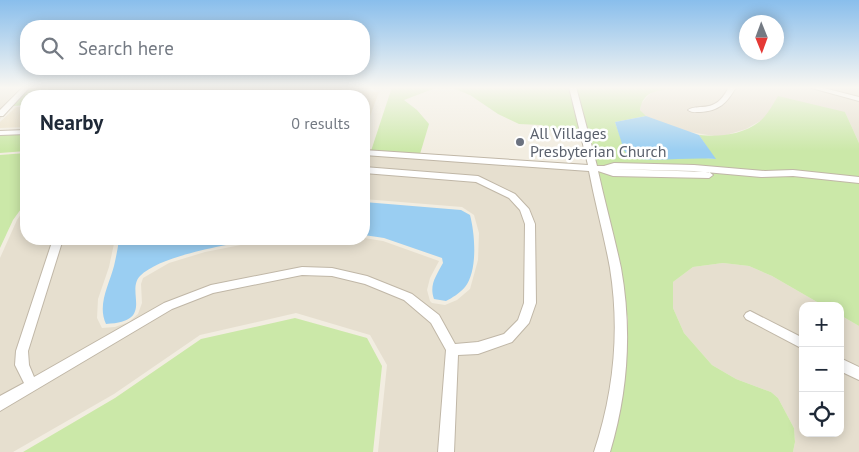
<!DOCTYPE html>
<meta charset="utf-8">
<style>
:root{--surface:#fff;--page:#f6f6f7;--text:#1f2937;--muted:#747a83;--line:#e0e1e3}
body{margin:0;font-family:"PT Sans",sans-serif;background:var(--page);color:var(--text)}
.controls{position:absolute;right:15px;bottom:15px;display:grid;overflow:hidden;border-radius:10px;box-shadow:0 2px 12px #0003}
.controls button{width:45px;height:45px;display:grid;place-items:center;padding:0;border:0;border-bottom:1px solid var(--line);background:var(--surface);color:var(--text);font:25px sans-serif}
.compass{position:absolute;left:739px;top:15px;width:45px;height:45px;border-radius:50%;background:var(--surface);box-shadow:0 2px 12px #0003;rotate:179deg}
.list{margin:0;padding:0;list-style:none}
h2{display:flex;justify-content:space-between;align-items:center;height:65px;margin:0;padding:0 20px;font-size:21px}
h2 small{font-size:16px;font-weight:400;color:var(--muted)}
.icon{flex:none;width:28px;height:28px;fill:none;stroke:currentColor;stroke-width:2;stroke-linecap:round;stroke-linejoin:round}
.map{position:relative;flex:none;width:859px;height:452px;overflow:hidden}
.search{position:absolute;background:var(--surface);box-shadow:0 2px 12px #0003;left:20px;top:20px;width:350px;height:55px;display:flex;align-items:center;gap:12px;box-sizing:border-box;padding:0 18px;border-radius:20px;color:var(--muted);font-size:19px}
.panel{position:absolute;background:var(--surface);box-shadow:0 2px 12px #0003;left:20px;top:90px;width:350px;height:155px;border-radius:20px}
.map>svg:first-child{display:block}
.residential{fill:#e6dfcf}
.education{fill:#ece2ca}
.green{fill:#cbe8a8}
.water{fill:#9acef2}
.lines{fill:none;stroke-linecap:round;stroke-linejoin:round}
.minor-casing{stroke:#c0b7a7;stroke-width:2}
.minor{fill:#fff;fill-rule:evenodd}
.worship-dot{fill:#6b7280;stroke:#fff;stroke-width:2}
.labels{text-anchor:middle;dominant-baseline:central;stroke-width:5;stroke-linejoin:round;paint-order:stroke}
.worship-label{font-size:16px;fill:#5b616d;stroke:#fff;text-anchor:start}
</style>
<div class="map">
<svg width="859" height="452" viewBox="0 0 859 452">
<rect width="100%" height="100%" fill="#f2ede1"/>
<g class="residential">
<path d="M 0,87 L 32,87 L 0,119 Z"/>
<path d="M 680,87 L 859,87 L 859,143 L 845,112 L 760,121 L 746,129 L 723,136 L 714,136 L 684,131 L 652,120 L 644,115 L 640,110 L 641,104 L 646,98 L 655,90 Z"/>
<path d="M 364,155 L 590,170 L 613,278 L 617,338 L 612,389 L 595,452 L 378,452 L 387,365 L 370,335 L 296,313 L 200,335 L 114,394 L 13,452 L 0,452 L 0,258 L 17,220 L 26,207 L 26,239 L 115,239 L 109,267 L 98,299 L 97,318 L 102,328 L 115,327 L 129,322 L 138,314 L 142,303 L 141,284 L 143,278 L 169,263 L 205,252 L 272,239 L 364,238 L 383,241 L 439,261 L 430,278 L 427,290 L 430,301 L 432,303 L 445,305 L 457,300 L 470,289 L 478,260 L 479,233 L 474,215 L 462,207 L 364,199 Z"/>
<path d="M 723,263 L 749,266 L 772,276 L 824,306 L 803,306 L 803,433 L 840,433 L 840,315 L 859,326 L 859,452 L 793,452 L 795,442 L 794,428 L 778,398 L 771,392 L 736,379 L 712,365 L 684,333 L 673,308 L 673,282 L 693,267 Z"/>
</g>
<g class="education">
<path d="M 136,87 L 299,87 L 379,92 L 364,132 L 364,96 L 118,96 Z"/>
<path d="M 16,107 L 26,107 L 26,127 L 0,128 L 0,122 Z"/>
</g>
<g class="green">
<path d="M 32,87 L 133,87 L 115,96 L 26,96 L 26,105 L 13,106 Z"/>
<path d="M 392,87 L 438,87 L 404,100 L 417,110 L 429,124 L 420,154 L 371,151 Z"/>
<path d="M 450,87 L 569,87 L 582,136 L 553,132 L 541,125 L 519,124 L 498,114 L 470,95 Z"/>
<path d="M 575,87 L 680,87 C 664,92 644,86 640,110 L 646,116 L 615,122 L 627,155 L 652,160 L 695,157 L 715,159 L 699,135 C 719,137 742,135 759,122 C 767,116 773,104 778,96 L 845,112 L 859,143 L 859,326 L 840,315 L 840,306 L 824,306 L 772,276 L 749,266 L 723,263 L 693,267 L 673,282 L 673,308 L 684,333 L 712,365 L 736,379 L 771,392 L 778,398 L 794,428 L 795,442 L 793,452 L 609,452 L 615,435 L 623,393 L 628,319 L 597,170 L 702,174 L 699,170 L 595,166 Z"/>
<path d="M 0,134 L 26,134 L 26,151 L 0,153 Z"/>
<path d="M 26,153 L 26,202 L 13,220 L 0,248 L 0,155 Z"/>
<path d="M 295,318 L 367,338 L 382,366 L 373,452 L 23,452 L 115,398 L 201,339 Z"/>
</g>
<g class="water">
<path d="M 646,116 L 699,135 L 716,159 C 687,157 658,162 629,158 L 624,150 L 615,122 Z"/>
<path d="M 364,202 L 461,210 L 470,215 C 475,234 478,271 465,287 C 460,293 452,298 446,301 L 434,299 C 429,285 436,276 443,263 L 442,258 L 384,238 L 364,235 Z"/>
<path d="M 119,239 L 257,239 C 227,245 161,255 140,276 C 125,292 156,322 106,324 C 97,305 109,285 114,266 C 116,257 118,248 119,239 Z"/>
</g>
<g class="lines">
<g class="minor-casing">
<g id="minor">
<path d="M 23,87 L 30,87 L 3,116 L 0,116 L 0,110 Z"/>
<path d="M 569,87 L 576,87 L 597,166 L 604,166 L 614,163 L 694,165 L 765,171 L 793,170 L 859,177 L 859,183 L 793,176 L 761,177 L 694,171 L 612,169 L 709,172 L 713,175 L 709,178 L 613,176 L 598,171 C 605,203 614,235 621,268 C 632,330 628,392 610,452 L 594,452 C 614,392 620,330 610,268 C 604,235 595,203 589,171 L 364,155 L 364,150 L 588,165 Z"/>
<path d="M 729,87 L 736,87 C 727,103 719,111 700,112 C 695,112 692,113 688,110 C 692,107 695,108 700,107 C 716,107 722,100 729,87 Z"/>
<path d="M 808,87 L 820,87 L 859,97 L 859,101 Z"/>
<path d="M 26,130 L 26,134 L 0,135 L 0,131 Z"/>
<path d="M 364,167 L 478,176 L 515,194 L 529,209 L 535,224 L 536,303 L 529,323 L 512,342 L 478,354 L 458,355 L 454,452 L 438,452 L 446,350 L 431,323 L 404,300 L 365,284 L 332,276 L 302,275 L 213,293 L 172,309 L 0,411 L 0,396 L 24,383 L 15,365 L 16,351 L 53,239 L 63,239 L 28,351 L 29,365 L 34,377 L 164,303 L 211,285 L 302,267 L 332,268 L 367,276 L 412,294 L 439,315 L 455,344 L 478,342 L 504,334 L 518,320 L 524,303 L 525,224 L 520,210 L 509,198 L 476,182 L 364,173 Z"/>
<path d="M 750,311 L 803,338 L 803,349 L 746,319 L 744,316 L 746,313 Z"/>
<path d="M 840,358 L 859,367 L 859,380 L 840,371 Z"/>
</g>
</g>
<use href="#minor" class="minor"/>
</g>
<linearGradient id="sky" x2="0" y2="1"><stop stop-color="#89beec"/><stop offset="0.58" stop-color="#f9f7f2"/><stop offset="1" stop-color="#f9f7f2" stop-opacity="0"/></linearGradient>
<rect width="859" height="151" fill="url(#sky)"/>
<circle class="worship-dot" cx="520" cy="142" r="5"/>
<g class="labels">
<g class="worship-label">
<text x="530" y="133">All Villages<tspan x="530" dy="18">Presbyterian Church</tspan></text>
</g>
</g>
</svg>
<div class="controls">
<button>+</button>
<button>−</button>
<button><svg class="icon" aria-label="locate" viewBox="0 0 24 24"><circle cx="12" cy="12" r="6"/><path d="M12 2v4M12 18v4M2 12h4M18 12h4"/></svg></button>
</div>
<svg class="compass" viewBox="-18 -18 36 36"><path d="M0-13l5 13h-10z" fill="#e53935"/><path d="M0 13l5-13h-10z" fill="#747a83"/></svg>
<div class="search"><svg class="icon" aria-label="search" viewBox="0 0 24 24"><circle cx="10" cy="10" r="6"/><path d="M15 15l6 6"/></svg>Search here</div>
<section class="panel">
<h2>Nearby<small>0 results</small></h2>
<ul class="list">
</ul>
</section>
</div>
